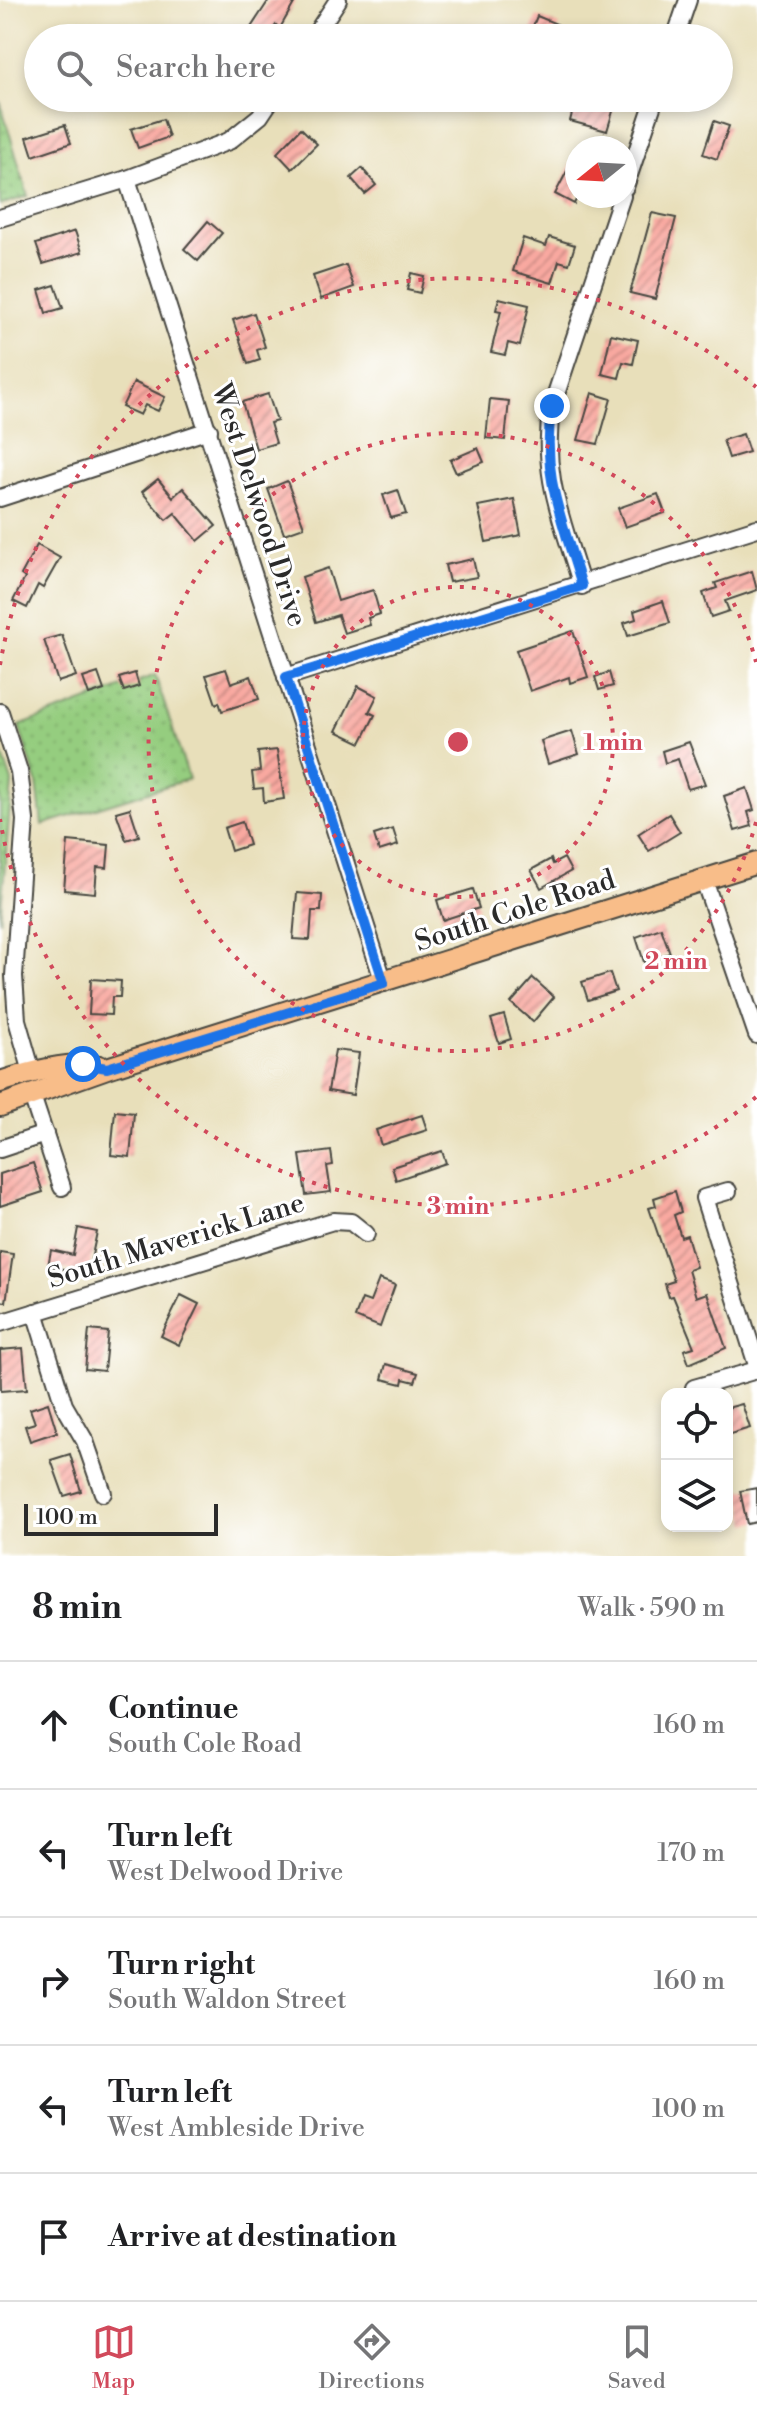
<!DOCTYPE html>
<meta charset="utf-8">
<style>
:root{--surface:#fff;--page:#f6f6f6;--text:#202124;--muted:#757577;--line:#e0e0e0;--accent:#d1495b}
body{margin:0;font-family:"Libre Bodoni",serif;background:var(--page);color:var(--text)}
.controls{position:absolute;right:24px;bottom:24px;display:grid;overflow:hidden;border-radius:16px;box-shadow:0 4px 12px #0003}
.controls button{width:72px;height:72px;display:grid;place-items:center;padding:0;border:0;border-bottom:2px solid var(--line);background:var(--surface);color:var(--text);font:40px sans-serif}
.compass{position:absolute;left:565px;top:136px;width:72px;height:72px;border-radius:50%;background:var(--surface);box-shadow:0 4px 12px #0003;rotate:252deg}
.scale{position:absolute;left:24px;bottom:20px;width:194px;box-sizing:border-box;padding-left:8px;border:4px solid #2b2b2b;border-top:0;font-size:22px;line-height:28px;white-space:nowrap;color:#2b2b2b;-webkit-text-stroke:6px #fff;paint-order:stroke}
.stop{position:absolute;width:24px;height:24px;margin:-18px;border:6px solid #1a73e8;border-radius:50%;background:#fff}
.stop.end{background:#1a73e8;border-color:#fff;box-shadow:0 2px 8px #0008}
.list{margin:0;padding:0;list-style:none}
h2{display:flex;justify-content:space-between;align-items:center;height:104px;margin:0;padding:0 32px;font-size:34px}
h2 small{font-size:26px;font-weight:400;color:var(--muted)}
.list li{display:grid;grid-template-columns:52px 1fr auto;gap:24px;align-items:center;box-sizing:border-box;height:128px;padding:0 32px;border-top:2px solid var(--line)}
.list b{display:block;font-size:30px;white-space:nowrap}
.list p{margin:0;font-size:26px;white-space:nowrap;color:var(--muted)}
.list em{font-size:26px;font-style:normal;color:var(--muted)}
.icon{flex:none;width:44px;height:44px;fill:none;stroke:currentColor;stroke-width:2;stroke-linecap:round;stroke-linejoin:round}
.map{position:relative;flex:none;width:757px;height:1556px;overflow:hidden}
.search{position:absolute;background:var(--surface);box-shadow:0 4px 12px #0003;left:24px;right:24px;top:24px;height:88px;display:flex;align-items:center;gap:20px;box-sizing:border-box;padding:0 28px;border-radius:44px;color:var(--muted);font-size:30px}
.sheet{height:744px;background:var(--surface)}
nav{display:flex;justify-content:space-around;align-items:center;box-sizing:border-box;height:112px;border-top:2px solid var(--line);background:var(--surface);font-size:22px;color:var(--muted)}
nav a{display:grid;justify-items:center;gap:4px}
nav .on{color:var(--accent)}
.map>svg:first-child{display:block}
.grass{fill:url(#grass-dots);stroke:#607c55;stroke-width:2}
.building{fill:url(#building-hatch)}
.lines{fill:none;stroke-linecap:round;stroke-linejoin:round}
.minor-casing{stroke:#474640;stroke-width:20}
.major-casing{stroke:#474640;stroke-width:24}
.minor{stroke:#fff;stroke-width:16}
.major{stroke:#f8bd89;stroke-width:20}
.route{stroke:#1a73e8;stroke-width:10}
.ring{fill:none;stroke:#d1495b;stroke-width:4;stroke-dasharray:4 8}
.labels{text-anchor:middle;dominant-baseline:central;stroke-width:6;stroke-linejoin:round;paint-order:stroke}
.street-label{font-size:28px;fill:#2b2b2b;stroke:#fff}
.centre{fill:#d1495b;stroke:#fff;stroke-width:4}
.ring-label{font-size:24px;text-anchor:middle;font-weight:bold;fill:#d1495b;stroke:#fff;stroke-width:6;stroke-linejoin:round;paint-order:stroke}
</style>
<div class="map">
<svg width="757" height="1556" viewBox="0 0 757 1556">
<defs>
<pattern id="grass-dots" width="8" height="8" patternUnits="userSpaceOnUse" patternTransform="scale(2)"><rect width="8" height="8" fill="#95cd7f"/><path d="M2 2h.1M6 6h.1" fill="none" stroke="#81b06e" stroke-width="1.8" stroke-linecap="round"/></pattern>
<pattern id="building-hatch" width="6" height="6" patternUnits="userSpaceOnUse" patternTransform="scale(2)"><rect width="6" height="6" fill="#f9a9a0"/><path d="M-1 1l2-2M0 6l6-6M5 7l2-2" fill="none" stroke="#ca8a83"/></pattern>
</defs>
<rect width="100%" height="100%" fill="#fff"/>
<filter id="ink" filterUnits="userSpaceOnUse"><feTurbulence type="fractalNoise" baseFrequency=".0125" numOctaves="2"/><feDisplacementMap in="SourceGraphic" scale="16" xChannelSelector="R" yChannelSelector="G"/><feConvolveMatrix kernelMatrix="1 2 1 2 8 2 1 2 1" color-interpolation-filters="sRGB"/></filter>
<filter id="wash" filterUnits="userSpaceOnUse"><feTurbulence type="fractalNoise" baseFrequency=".006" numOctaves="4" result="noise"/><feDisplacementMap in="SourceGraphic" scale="32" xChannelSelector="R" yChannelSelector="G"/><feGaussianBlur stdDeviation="1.8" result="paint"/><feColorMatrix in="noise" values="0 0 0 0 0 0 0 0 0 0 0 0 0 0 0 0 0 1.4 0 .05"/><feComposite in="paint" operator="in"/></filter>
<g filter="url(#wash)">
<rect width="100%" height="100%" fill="#e8dfba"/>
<g class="grass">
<path d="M 0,101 L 28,196 L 0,205 Z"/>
<path d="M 155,675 L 189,779 L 42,825 L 37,782 L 19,726 Z"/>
<path d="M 0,747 L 12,782 L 0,922 Z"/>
</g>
<g id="blocks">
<g class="building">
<path d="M 269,0 L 296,0 L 280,28 L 276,25 L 267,38 L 244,38 Z"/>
<path d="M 537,16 L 559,25 L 553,38 L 530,33 Z"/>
<path d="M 576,98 L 604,98 L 602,104 L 614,108 L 607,131 L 570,121 Z"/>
<path d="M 163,119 L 169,137 L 138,148 L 131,129 Z"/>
<path d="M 714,121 L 729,126 L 717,159 L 703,154 Z"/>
<path d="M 65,125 L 71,143 L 33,156 L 27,137 Z"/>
<path d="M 301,128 L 317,144 L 292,169 L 277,153 Z"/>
<path d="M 577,152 L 577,198 L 574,204 L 555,194 Z"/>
<path d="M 362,168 L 376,185 L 365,194 L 351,178 Z"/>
<path d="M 652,213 L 676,218 L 655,299 L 630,293 Z"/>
<path d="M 208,221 L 222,233 L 198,261 L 184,249 Z"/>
<path d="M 75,231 L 82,252 L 43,264 L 36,244 Z"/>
<path d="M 549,237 L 575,245 L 569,264 L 559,261 L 552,283 L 513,271 L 523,238 L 546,246 Z"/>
<path d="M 346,265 L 354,287 L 321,299 L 313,276 Z"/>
<path d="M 411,273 L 424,276 L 420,293 L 407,290 Z"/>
<path d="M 55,285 L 63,308 L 46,313 L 39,290 Z"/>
<path d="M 499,298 L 529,305 L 520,346 L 508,343 L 505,355 L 491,352 L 501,311 L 496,310 Z"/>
<path d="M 254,313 L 265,347 L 257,350 L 260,360 L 248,364 L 233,320 Z"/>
<path d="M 611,334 L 638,340 L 633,364 L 623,362 L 619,378 L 602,374 Z"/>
<path d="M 134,382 L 165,397 L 158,411 L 145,405 L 140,415 L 122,407 Z"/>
<path d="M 592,393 L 611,399 L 598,444 L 578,440 Z"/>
<path d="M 268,394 L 277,421 L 270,423 L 276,443 L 256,449 L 242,402 Z"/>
<path d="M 490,399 L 509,401 L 505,440 L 486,438 Z"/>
<path d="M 743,434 L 749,452 L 729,458 L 723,440 Z"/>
<path d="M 478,448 L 484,462 L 456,473 L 450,460 Z"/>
<path d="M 158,479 L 173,497 L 183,488 L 216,526 L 198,541 L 175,513 L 166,520 L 142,492 Z"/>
<path d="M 287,481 L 304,527 L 284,534 L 268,489 Z"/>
<path d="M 398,490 L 406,514 L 391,518 L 383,495 Z"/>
<path d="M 658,494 L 665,513 L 625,527 L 618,508 Z"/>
<path d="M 514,499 L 521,535 L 486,542 L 478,506 Z"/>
<path d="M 37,545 L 60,558 L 43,588 L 38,585 L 27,608 L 13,601 L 25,578 L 21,575 Z"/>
<path d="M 473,559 L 477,577 L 449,582 L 445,565 Z"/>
<path d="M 328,568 L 338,601 L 373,590 L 380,614 L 368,618 L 370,625 L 344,633 L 338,615 L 316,622 L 302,577 Z"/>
<path d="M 752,571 L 757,590 L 725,601 L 729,611 L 711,617 L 703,593 L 717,588 L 715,583 Z"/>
<path d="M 663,601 L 670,623 L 628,636 L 624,623 L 636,619 L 634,611 Z"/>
<path d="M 573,631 L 588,677 L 570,683 L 569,677 L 530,691 L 516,650 Z"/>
<path d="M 62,635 L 76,676 L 58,682 L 44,640 Z"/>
<path d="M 226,669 L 231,683 L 251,676 L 259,699 L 222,711 L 219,702 L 216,704 L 206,675 Z"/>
<path d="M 609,672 L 613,686 L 599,690 L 595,677 Z"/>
<path d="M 98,673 L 104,690 L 89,695 L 83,678 Z"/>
<path d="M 135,673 L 139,686 L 124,691 L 119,678 Z"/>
<path d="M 358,686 L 377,696 L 369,712 L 375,715 L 361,743 L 336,731 Z"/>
<path d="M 572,731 L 579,754 L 548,764 L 541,741 Z"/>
<path d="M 689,742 L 705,784 L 688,789 L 678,759 L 665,763 L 662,751 Z"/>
<path d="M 277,750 L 284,799 L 264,802 L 263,788 L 254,789 L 252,772 L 260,771 L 258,752 Z"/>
<path d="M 747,788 L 754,810 L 748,812 L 752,826 L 735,831 L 724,796 Z"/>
<path d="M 130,808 L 139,836 L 126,840 L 116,812 Z"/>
<path d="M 669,814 L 680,832 L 649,851 L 638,834 Z"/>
<path d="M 242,822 L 249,845 L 231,851 L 224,828 Z"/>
<path d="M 393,829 L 398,845 L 379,851 L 374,835 Z"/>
<path d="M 68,841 L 109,845 L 107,868 L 97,867 L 95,893 L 64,890 Z"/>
<path d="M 564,858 L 571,871 L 541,888 L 531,870 L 551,859 L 553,864 Z"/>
<path d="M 473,889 L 479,908 L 443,920 L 437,900 Z"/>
<path d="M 297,893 L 322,895 L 321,911 L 312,911 L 310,940 L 293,939 Z"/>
<path d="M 661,928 L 670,953 L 644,962 L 636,937 Z"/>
<path d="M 610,973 L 616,991 L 588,1000 L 582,982 Z"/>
<path d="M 533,978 L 554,997 L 533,1022 L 511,1003 Z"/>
<path d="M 91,979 L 121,981 L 120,997 L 112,997 L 111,1015 L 89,1014 Z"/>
<path d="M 504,1015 L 511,1039 L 499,1043 L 491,1019 Z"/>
<path d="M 335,1050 L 359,1053 L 353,1095 L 328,1091 Z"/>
<path d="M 115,1111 L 134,1113 L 130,1157 L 111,1155 Z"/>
<path d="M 422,1115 L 427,1130 L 381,1145 L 376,1130 Z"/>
<path d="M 331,1151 L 333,1165 L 327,1166 L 331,1192 L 306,1195 L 300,1155 Z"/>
<path d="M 442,1151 L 446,1163 L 396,1180 L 392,1167 Z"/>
<path d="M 33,1163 L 43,1192 L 0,1206 L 0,1174 Z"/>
<path d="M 675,1191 L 681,1212 L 674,1215 L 681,1237 L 687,1235 L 696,1267 L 688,1270 L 696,1297 L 707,1293 L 726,1348 L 689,1364 L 684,1350 L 694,1347 L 673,1296 L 669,1297 L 665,1284 L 674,1281 L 649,1208 L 656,1206 L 654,1198 Z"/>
<path d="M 78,1228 L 97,1232 L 88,1274 L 48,1266 L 51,1250 L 73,1255 Z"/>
<path d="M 0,1252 L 13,1254 L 6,1302 L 0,1301 Z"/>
<path d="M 379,1279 L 395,1285 L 380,1327 L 355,1317 L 362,1299 L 370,1302 Z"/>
<path d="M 181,1295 L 199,1304 L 179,1345 L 161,1336 Z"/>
<path d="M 89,1330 L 108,1332 L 104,1371 L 85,1369 Z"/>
<path d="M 23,1348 L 27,1389 L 1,1391 L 0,1350 Z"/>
<path d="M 386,1364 L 418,1373 L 415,1382 L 403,1379 L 402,1384 L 382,1379 Z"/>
<path d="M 48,1403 L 57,1432 L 30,1441 L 25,1426 L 35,1423 L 30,1409 Z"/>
<path d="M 742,1404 L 750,1428 L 727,1435 L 727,1408 Z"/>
<path d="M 70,1454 L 81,1491 L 64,1496 L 51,1460 Z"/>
<path d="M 757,1488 L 757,1522 L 747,1524 L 740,1491 Z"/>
</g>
</g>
</g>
<g filter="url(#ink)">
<use href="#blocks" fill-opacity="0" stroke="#474640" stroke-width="2"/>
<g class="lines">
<g class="minor-casing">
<g id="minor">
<path d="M 313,38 L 338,0"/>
<path d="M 675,38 L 688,0"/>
<path d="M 127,179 L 384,983"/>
<path d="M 625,187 L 655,98"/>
<path d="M 0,218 L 127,179 L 229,141 L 260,116 L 272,98"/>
<path d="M 0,498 L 209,430"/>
<path d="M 582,586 C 563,522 540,473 552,406 L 622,196"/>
<path d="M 286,677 L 757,528"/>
<path d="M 0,712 L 19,771 L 25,820 L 14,976 L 17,1020 L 32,1072"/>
<path d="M 704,880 L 757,1035"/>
<path d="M 32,1096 L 62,1187"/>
<path d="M 0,1149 L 45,1134"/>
<path d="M 728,1191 L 704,1198 L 757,1365"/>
<path d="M 35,1312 L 64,1405 L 85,1441 L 103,1493"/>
<path d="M 0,1323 L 333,1221 L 351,1222 L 366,1234"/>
<path d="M 694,1388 L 757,1370"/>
</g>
</g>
<g class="major-casing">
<g id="major">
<path d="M 0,1082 C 31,1072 66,1062 99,1066"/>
<path d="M 0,1106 L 107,1068 L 757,863"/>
</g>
</g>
<use href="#minor" class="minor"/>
<use href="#major" class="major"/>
</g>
</g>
<g class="lines" filter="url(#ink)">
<path class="route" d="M 83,1064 L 107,1068 L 384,983 L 286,677 L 582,586 C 563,522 540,473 552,406"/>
</g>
<g class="ring">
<circle cx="458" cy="742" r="155"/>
<path d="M756 822A309 309 0 1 1 756 662"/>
<path d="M756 1097A464 464 0 0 1 0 819M0 665A464 464 0 0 1 756 387"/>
</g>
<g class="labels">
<g class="street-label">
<text transform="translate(259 505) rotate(72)">West Delwood Drive</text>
<text transform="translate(515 911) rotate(-18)">South Cole Road</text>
<text transform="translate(176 1241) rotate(-17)">South Maverick Lane</text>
</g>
</g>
<circle cx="458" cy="742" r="12" class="centre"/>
<g class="ring-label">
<text x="613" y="750">1 min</text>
<text x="676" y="969">2 min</text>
<text x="458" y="1214">3 min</text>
</g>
</svg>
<div class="controls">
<button><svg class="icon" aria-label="locate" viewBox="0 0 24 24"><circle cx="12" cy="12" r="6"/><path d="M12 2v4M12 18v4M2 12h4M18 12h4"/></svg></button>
<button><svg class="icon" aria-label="layers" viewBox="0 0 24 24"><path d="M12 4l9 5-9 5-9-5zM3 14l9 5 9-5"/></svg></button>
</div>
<svg class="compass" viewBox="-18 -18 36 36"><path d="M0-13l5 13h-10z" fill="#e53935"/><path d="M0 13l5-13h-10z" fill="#757577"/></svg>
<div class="scale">100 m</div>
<div class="stop" style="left:83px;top:1064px"></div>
<div class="stop end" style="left:552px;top:406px"></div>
<div class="search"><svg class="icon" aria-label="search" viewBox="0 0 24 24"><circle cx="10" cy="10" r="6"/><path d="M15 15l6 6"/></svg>Search here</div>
</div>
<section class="sheet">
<h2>8 min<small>Walk · 590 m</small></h2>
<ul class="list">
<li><svg class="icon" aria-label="ahead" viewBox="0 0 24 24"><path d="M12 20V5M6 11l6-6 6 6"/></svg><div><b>Continue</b><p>South Cole Road</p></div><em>160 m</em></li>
<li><svg class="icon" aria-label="left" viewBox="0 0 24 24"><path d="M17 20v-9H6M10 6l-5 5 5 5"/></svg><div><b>Turn left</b><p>West Delwood Drive</p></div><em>170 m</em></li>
<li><svg class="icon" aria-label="right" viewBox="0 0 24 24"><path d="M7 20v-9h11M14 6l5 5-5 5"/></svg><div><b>Turn right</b><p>South Waldon Street</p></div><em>160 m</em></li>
<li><svg class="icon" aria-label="left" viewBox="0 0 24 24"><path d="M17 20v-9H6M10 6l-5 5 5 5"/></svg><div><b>Turn left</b><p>West Ambleside Drive</p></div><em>100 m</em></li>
<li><svg class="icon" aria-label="arrive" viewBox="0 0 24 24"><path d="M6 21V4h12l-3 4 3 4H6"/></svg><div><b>Arrive at destination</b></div></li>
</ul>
</section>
<nav>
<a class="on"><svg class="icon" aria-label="map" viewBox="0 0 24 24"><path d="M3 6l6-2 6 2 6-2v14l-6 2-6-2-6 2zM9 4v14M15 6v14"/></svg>Map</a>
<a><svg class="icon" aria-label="directions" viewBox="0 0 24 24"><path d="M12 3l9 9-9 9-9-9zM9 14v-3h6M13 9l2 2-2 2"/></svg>Directions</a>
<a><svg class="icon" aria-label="saved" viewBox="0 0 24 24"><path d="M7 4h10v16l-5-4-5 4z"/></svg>Saved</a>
</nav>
